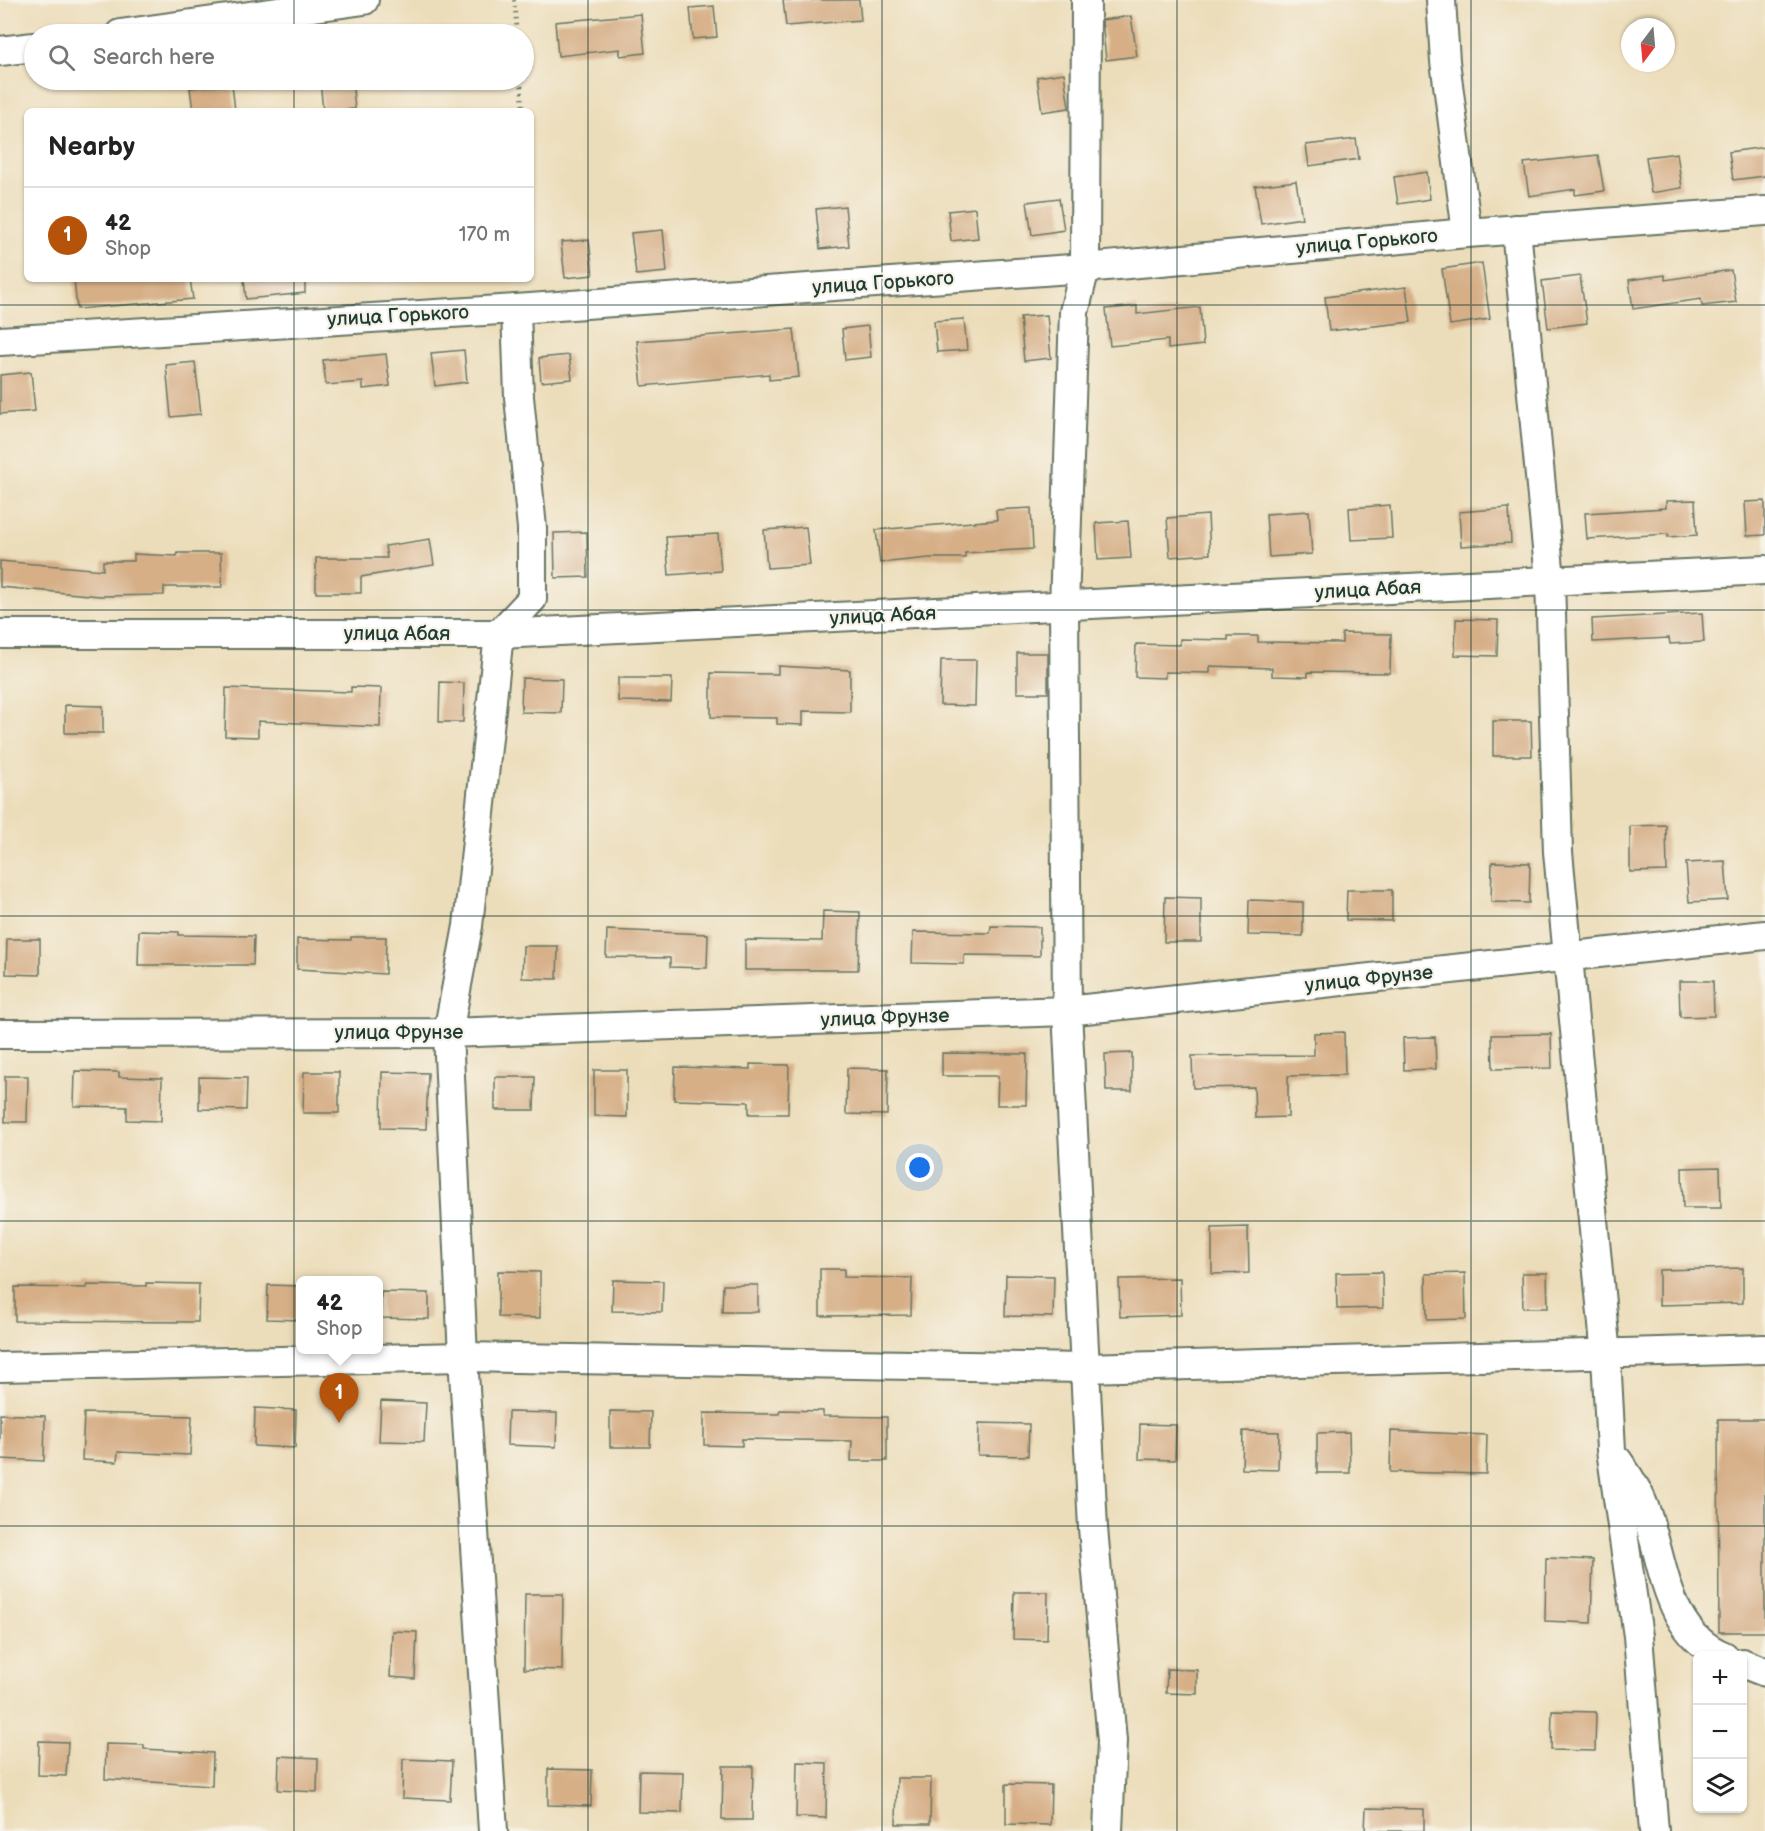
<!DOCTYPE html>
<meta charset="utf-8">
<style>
:root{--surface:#fff;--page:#f2f2f2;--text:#222;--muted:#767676;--line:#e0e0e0;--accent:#b45309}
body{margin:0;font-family:"Balsamiq Sans",sans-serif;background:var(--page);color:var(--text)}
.controls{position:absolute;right:18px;bottom:18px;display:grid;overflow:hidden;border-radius:9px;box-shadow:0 2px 4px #0004}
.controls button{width:54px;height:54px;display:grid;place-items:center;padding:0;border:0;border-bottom:2px solid var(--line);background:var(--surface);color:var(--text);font:30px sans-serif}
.compass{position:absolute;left:1621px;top:18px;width:54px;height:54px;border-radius:50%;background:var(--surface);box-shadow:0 2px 4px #0004;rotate:196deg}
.you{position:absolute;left:920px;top:1168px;width:21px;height:21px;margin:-15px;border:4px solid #fff;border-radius:50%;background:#1a73e8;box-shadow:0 0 0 9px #1a73e833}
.badge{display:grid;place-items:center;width:39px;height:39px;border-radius:50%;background:var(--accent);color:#fff;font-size:20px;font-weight:700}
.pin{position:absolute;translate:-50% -50px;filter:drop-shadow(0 2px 3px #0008)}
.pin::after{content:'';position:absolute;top:32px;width:21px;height:18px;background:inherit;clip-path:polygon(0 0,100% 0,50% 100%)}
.popup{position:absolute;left:296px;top:1276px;width:87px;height:78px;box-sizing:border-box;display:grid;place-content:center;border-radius:9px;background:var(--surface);filter:drop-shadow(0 2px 4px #0005);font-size:20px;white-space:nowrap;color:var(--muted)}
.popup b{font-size:22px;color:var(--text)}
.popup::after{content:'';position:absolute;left:50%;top:100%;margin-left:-12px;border:12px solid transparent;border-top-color:var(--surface)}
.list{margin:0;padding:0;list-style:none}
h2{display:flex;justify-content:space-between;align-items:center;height:78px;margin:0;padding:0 24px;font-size:26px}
h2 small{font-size:20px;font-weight:400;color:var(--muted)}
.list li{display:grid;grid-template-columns:39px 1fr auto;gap:18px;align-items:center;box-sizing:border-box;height:96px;padding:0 24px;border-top:2px solid var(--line)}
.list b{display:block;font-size:22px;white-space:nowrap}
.list p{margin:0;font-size:20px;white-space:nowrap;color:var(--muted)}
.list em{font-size:20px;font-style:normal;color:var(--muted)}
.icon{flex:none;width:33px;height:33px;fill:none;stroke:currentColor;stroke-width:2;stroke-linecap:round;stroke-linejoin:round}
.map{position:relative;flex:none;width:1765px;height:1831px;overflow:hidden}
.search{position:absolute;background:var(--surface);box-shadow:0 2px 4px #0004;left:24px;top:24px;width:510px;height:66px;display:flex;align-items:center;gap:15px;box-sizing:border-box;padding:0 21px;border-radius:33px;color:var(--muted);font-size:22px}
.panel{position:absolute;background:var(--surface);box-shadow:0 2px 4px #0004;left:24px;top:108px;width:510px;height:174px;border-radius:9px}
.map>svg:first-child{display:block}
.building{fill:#d6af87}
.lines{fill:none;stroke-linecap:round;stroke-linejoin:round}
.minor-casing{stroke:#677563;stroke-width:32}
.path{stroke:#677563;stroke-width:4;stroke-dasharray:1.5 4.5;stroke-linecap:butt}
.minor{stroke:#fff;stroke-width:28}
.grid{fill:none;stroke:#1f3d34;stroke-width:1.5;stroke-opacity:0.55}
.labels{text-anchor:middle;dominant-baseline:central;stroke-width:4.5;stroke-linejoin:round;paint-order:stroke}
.street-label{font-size:20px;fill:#1f3d34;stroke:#f7f3e8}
</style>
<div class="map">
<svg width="1765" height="1831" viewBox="0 0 1765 1831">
<rect width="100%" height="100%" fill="#f7f3e8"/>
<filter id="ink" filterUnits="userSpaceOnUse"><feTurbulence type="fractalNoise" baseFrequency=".0167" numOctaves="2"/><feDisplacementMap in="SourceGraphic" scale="12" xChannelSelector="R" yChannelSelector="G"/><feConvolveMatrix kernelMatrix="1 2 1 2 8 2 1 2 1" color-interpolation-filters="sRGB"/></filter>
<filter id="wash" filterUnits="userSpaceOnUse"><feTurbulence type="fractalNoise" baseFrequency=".008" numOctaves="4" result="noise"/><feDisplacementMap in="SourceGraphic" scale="24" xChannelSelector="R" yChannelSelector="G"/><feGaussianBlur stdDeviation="1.35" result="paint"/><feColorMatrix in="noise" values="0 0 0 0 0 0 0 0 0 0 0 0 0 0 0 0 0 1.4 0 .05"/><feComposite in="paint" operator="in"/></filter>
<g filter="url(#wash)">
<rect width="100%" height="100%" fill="#ecddba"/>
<g id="blocks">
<g class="building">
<path d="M 783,0 L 859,0 L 861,20 L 786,26 Z"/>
<path d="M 714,6 L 717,37 L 693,39 L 690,8 Z"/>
<path d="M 641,14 L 645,53 L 620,56 L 620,49 L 558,56 L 555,22 Z"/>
<path d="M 1131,16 L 1137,56 L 1106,60 L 1102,20 Z"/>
<path d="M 1064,73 L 1069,108 L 1042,112 L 1037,77 Z"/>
<path d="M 320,80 L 352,80 L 355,109 L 323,111 Z"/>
<path d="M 232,84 L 235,111 L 193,111 L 190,88 Z"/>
<path d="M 1356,139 L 1359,159 L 1309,166 L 1306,145 Z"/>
<path d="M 1765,147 L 1765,176 L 1733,180 L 1729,152 Z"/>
<path d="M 1677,153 L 1682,188 L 1651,193 L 1646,157 Z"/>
<path d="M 1598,155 L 1604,191 L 1575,195 L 1575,189 L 1529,196 L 1524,163 Z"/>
<path d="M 1427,172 L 1430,199 L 1398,204 L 1394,177 Z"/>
<path d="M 1296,181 L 1302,218 L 1261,224 L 1255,186 Z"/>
<path d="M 1059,198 L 1064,230 L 1032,235 L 1027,202 Z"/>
<path d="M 845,206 L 849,246 L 820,249 L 816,209 Z"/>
<path d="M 975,208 L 978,238 L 951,241 L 948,211 Z"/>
<path d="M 663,230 L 667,272 L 636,275 L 631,233 Z"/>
<path d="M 589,240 L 593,275 L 565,278 L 561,242 Z"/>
<path d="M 1482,263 L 1490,319 L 1450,325 L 1442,269 Z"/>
<path d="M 1731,270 L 1736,302 L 1702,306 L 1701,299 L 1633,309 L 1629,280 L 1665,275 L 1665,280 Z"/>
<path d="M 1580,276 L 1587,323 L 1548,328 L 1542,281 Z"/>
<path d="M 74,279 L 190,279 L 193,299 L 77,309 Z"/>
<path d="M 244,279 L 305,279 L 305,293 L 246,299 Z"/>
<path d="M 1406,287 L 1411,322 L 1329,331 L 1325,297 Z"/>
<path d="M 1137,306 L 1137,314 L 1200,307 L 1203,345 L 1168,349 L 1168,340 L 1110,346 L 1106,309 Z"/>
<path d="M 1047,315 L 1051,358 L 1024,361 L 1020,317 Z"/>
<path d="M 964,319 L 967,350 L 937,352 L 934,321 Z"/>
<path d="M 868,326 L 871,357 L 845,360 L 842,329 Z"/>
<path d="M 794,329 L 799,377 L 769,380 L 769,374 L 642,386 L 637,341 Z"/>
<path d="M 464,350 L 467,382 L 435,386 L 431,353 Z"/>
<path d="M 386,354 L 390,386 L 363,389 L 363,382 L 326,385 L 323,360 Z"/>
<path d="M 569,355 L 572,379 L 541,382 L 539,358 Z"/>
<path d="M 195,362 L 201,414 L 171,417 L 166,365 Z"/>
<path d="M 31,372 L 35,411 L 0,414 L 0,375 Z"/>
<path d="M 1695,500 L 1697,535 L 1668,537 L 1668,534 L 1587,539 L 1585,513 L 1666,508 L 1666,501 Z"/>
<path d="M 1765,501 L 1765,535 L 1747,536 L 1745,502 Z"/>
<path d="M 1390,505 L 1392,538 L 1351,540 L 1349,508 Z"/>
<path d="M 1031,508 L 1033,549 L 965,553 L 965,558 L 929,558 L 880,563 L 876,530 L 997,520 L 996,510 Z"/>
<path d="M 1509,508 L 1511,543 L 1461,546 L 1459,512 Z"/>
<path d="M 1309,511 L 1312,554 L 1269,557 L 1266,514 Z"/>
<path d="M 1208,515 L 1210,554 L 1170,557 L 1167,518 Z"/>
<path d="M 1128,521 L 1131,558 L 1098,560 L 1096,523 Z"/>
<path d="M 806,527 L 810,565 L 767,568 L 764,530 Z"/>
<path d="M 587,532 L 588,577 L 555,578 L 554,533 Z"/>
<path d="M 718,534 L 721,571 L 669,575 L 666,537 Z"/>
<path d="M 430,539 L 434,565 L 361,577 L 361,593 L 316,593 L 316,558 L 387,558 L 385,546 Z"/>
<path d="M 177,553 L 221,553 L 222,587 L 164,587 L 164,595 L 100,596 L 0,587 L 0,561 L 103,570 L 103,561 L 134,561 L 134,554 L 177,556 Z"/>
<path d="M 1702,613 L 1704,642 L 1670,644 L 1669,638 L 1593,642 L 1592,619 Z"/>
<path d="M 1456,619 L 1498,620 L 1497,656 L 1455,655 Z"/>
<path d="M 1342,633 L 1391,634 L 1390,673 L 1308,672 L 1308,677 L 1272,676 L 1272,668 L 1210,666 L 1210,673 L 1165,672 L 1165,678 L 1135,677 L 1136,644 L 1180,645 L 1180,639 L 1228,640 L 1228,636 L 1258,636 L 1258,642 L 1342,643 Z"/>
<rect x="1017" y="653" width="31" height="40"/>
<path d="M 941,660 L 976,660 L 975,706 L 940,705 Z"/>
<path d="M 778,666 L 850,670 L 850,712 L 803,711 L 803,725 L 777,724 L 777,718 L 711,717 L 711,673 L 778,674 Z"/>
<path d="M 522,678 L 562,679 L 561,713 L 521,712 Z"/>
<path d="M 618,678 L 672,678 L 671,702 L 618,701 Z"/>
<path d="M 440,682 L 464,683 L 463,722 L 439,722 Z"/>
<path d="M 351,687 L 381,688 L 380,727 L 258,721 L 258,737 L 225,736 L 226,688 L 351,692 Z"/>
<path d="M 65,705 L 103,706 L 103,733 L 65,733 Z"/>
<path d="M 1493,721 L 1531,721 L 1532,756 L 1493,756 Z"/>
<path d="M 1666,825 L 1667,871 L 1630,872 L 1630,826 Z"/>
<path d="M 1725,861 L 1728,900 L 1689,902 L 1686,863 Z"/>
<path d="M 1492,862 L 1530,863 L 1529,903 L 1491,902 Z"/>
<path d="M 1347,890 L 1392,890 L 1392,921 L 1346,920 Z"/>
<path d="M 1165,897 L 1201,898 L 1201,942 L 1164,942 Z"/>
<path d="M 1249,900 L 1303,902 L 1303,936 L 1248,935 Z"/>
<path d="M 823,911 L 860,912 L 858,970 L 745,970 L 745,940 L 822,941 Z"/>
<path d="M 991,926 L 1040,927 L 1040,956 L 964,955 L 964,964 L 912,963 L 913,932 L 990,933 Z"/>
<path d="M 607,930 L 708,934 L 707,968 L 670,967 L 670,958 L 606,957 Z"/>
<path d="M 139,931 L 179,932 L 179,935 L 254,936 L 253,965 L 138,965 Z"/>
<path d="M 351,937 L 386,937 L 385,974 L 297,969 L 297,939 L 351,940 Z"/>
<path d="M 7,939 L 40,939 L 40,975 L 6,974 Z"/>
<path d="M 523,946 L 558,946 L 557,979 L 522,978 Z"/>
<path d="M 1679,981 L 1713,981 L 1714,1016 L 1680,1017 Z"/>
<path d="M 1344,1032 L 1345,1075 L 1288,1076 L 1288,1117 L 1255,1118 L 1254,1087 L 1193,1088 L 1192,1056 L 1314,1055 L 1314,1033 Z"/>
<path d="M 1551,1034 L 1552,1068 L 1493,1069 L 1492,1035 Z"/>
<path d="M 1435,1037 L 1436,1069 L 1404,1070 L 1403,1038 Z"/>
<path d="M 942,1053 L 1027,1054 L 1026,1105 L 997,1105 L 998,1076 L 942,1076 Z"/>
<path d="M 1132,1053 L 1132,1091 L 1106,1091 L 1105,1054 Z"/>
<path d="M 750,1064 L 789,1065 L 788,1114 L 749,1114 L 749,1102 L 674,1100 L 675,1067 L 750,1069 Z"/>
<path d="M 847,1068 L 888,1069 L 887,1115 L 846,1114 Z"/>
<path d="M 594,1070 L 627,1070 L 627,1117 L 594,1116 Z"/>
<path d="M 75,1071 L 119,1072 L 119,1077 L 162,1078 L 161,1121 L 127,1120 L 127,1107 L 74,1106 Z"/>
<path d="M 304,1072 L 339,1072 L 339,1113 L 303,1113 Z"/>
<path d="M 382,1072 L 428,1073 L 426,1129 L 381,1128 Z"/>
<path d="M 5,1076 L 28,1076 L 27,1122 L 5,1122 Z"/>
<path d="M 199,1077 L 247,1078 L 246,1110 L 199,1109 Z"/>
<path d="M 495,1077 L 535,1077 L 534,1110 L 495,1110 Z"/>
<path d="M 1720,1167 L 1721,1208 L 1683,1208 L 1682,1168 Z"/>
<path d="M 1248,1227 L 1249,1273 L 1212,1274 L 1212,1228 Z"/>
<path d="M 1743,1268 L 1743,1303 L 1659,1305 L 1659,1270 Z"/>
<path d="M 820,1269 L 844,1269 L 844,1277 L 912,1278 L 911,1315 L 820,1316 Z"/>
<path d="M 498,1271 L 540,1272 L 540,1318 L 498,1317 Z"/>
<path d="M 1382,1272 L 1383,1308 L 1337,1309 L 1336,1273 Z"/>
<path d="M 1465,1273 L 1466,1319 L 1427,1320 L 1426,1274 Z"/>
<path d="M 1522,1273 L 1547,1273 L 1548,1308 L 1523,1308 Z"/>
<path d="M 1006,1275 L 1054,1276 L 1053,1317 L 1005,1316 Z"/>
<path d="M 1180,1278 L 1181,1315 L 1120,1317 L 1119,1279 Z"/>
<path d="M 613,1280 L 663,1281 L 662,1312 L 612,1311 Z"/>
<path d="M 146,1283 L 199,1284 L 198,1322 L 15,1321 L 15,1287 L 87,1288 L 87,1285 L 146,1286 Z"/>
<path d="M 268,1285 L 300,1286 L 300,1320 L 267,1319 Z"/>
<path d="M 723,1285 L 758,1285 L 758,1312 L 722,1312 Z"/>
<path d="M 381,1292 L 429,1293 L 429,1319 L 381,1318 Z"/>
<path d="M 381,1401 L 426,1403 L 424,1442 L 379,1441 Z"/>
<path d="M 255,1408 L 296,1410 L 295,1448 L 254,1446 Z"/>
<path d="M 780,1410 L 823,1411 L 823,1416 L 887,1417 L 887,1461 L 851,1461 L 852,1441 L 742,1439 L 742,1446 L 704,1445 L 704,1413 L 779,1414 Z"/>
<path d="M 610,1411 L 651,1412 L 650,1447 L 610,1447 Z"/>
<path d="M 508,1412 L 557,1413 L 556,1447 L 507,1445 Z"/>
<path d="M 84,1413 L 192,1416 L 190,1455 L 118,1452 L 117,1462 L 82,1460 Z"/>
<path d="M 0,1414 L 45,1416 L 44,1461 L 0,1459 Z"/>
<path d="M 1718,1419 L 1765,1419 L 1765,1632 L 1719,1632 Z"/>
<path d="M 979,1423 L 1029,1424 L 1028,1456 L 978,1455 Z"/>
<path d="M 1140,1424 L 1176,1425 L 1175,1460 L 1139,1459 Z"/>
<path d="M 1243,1431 L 1279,1432 L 1278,1470 L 1242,1469 Z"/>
<path d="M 1391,1431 L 1487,1435 L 1486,1474 L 1390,1472 Z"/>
<path d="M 1349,1432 L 1350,1473 L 1317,1473 L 1317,1433 Z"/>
<path d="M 1546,1558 L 1593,1560 L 1591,1623 L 1545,1621 Z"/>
<path d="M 1014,1592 L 1048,1592 L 1047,1640 L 1013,1639 Z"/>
<path d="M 525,1594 L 563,1594 L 562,1670 L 524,1669 Z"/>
<path d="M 392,1631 L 417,1632 L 415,1679 L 390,1677 Z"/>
<path d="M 1167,1669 L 1197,1670 L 1197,1694 L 1166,1693 Z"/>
<path d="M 1552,1711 L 1596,1712 L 1595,1751 L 1551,1750 Z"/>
<path d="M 39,1741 L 68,1742 L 66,1776 L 38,1775 Z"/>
<path d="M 106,1744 L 144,1745 L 144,1749 L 213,1753 L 212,1786 L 105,1779 Z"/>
<path d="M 279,1756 L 318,1758 L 317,1792 L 278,1790 Z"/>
<path d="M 403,1759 L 452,1761 L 450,1800 L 402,1798 Z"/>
<path d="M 797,1762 L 827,1763 L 826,1818 L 796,1817 Z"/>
<path d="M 723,1766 L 753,1766 L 752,1820 L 722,1820 Z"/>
<path d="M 548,1769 L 592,1770 L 591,1806 L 548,1805 Z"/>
<path d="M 639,1771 L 683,1772 L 682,1813 L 638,1812 Z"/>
<path d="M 897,1778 L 931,1778 L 930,1824 L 896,1824 Z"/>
<path d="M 1006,1784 L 1051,1785 L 1050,1825 L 1006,1824 Z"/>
<path d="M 1366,1808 L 1424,1809 L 1424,1831 L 1365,1831 Z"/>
</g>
</g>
</g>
<g filter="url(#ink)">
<use href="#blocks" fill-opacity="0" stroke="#677563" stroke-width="1.5"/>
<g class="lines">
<g class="minor-casing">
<g id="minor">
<path d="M 1086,0 L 1085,268 L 1074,312 L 1064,607 L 1067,1011 L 1093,1528 L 1112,1741 L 1108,1831"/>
<path d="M 1441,0 L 1445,61 L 1467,233"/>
<path d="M 120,34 L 364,0"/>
<path d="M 0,51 L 34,47"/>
<path d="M 1516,229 L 1550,579 L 1558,852 L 1606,1356 L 1611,1450 L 1638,1636 L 1654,1831"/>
<path d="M 0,341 L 516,309 L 1085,268 L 1467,233 L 1765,211"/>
<path d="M 0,634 L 499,634 L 1765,570"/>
<path d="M 0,1034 L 448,1033 L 1067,1011 L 1765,935"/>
<path d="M 0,1367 L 463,1357 L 1085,1368 L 1765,1349"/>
<path d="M 1618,1461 C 1625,1471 1632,1482 1638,1493 C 1665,1547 1659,1630 1724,1656"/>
<path d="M 1742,1663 L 1765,1672"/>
<path d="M 493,1831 L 463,1357 L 448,1033 L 468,926 L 499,634 L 532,599 L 532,528 L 519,397 L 516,309"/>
</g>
</g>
<g class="path">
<path d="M 514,0 L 517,34"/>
<path d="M 521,80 L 523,111"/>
</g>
<use href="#minor" class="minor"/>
</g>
</g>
<path class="grid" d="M 294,0 L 294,34M 588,0 L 588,1831M 882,0 L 882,1831M 1177,0 L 1177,1831M 1471,0 L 1471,1831M 294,80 L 294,111M 294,279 L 294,1831M 0,305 L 1765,305M 0,610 L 1765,610M 0,916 L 1765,916M 0,1221 L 1765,1221M 0,1526 L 1765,1526"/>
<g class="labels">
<g class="street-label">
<text transform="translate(1367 242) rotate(-5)">улица Горького</text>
<text transform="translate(883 283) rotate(-4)">улица Горького</text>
<text transform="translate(398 316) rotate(-3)">улица Горького</text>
<text transform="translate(1368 590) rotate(-3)">улица Абая</text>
<text transform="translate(883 616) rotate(-3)">улица Абая</text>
<text x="397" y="634">улица Абая</text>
<text transform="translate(1369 979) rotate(-6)">улица Фрунзе</text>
<text transform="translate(885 1018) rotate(-2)">улица Фрунзе</text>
<text x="399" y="1033">улица Фрунзе</text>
</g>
</g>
</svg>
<div class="controls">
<button>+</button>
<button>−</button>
<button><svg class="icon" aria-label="layers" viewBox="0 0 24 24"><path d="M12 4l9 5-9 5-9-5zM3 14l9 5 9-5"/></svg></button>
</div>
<svg class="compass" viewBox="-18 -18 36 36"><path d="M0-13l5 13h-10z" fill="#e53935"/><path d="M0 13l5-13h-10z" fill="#767676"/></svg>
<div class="you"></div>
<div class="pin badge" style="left:339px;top:1423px">1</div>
<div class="popup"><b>42</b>Shop</div>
<div class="search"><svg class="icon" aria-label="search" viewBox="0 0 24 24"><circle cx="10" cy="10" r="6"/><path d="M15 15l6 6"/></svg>Search here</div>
<section class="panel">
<h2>Nearby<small></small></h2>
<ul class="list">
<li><span class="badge">1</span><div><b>42</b><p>Shop</p></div><em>170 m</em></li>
</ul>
</section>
</div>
